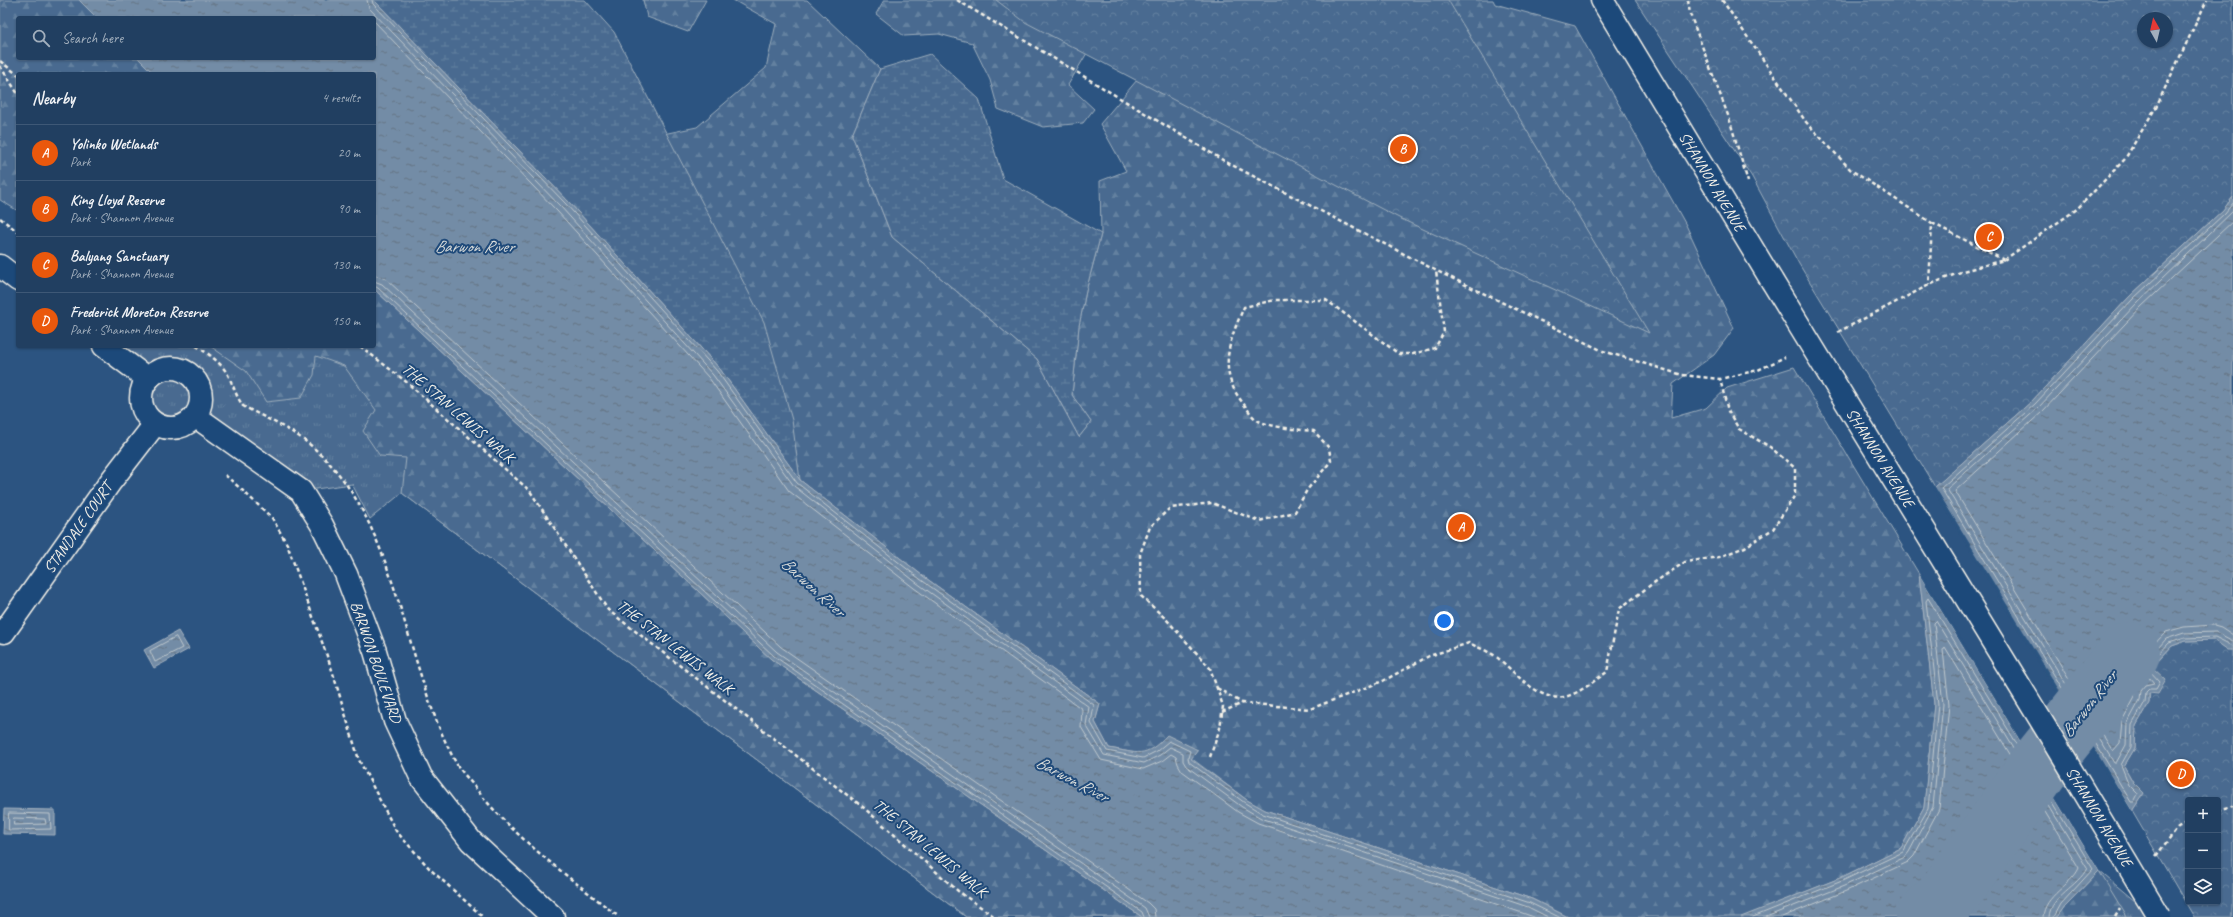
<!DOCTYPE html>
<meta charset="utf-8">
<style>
:root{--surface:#213f61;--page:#294667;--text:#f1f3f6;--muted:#a2afbd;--line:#3e5876;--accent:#ea580c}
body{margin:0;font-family:Caveat,sans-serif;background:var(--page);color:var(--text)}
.controls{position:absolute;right:12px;bottom:12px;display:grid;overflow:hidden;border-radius:4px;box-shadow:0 1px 3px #0004}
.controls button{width:36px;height:36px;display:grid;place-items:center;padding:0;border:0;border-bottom:1px solid var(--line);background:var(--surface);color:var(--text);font:20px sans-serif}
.compass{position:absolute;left:2137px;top:12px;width:36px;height:36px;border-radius:50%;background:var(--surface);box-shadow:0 1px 3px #0004;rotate:352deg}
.you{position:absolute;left:1444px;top:621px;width:14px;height:14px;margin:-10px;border:3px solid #fff;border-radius:50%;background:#1a73e8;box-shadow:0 0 0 6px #1a73e833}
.badge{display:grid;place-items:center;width:26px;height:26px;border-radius:50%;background:var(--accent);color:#fff;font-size:13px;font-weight:700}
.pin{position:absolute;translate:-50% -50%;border:2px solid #fff;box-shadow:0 1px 4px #0006}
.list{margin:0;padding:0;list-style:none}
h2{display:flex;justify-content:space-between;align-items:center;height:52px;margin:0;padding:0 16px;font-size:17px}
h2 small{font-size:13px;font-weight:400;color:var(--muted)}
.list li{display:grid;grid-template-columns:26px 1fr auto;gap:12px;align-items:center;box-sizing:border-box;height:56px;padding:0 16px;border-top:1px solid var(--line)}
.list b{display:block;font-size:15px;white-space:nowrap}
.list p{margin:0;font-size:13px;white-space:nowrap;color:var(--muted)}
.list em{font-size:13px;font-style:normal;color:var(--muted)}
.icon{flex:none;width:22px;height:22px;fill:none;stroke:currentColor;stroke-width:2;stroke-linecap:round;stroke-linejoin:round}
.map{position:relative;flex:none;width:2233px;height:917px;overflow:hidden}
.search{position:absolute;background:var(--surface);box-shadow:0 1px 3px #0004;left:16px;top:16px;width:360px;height:44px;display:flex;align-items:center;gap:10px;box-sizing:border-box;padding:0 14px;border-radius:4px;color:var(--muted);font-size:15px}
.panel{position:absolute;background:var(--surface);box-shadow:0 1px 3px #0004;left:16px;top:72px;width:360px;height:276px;border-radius:4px}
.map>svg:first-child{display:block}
.grass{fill:url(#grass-tufts);stroke:#9eaebc}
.forest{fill:url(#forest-firs);stroke:#9eaebc}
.wetland{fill:url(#wetland-marsh);stroke:#9eaebc}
.park{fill:url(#park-crowns);stroke:#9eaebc;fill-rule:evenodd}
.water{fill:url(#water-ripples);stroke:#a7b4c0}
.pier{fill:#2c5481}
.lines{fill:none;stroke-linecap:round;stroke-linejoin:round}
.shore{stroke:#c0c9ce;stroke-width:1}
.river{stroke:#738ca6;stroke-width:62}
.minor-casing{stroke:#f4f1e8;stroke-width:25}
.major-casing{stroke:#f4f1e8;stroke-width:25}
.path{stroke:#f4f1e8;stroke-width:2.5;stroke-dasharray:4 3;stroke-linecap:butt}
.minor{stroke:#1f4a7a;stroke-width:22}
.major{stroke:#1f4a7a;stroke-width:22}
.major-bridge-casing{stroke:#f4f1e8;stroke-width:25;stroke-linecap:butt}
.major-bridge{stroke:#1f4a7a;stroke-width:22}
.labels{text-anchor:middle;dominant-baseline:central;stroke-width:4;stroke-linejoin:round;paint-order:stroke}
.street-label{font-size:16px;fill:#f4f1e8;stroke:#1f4a7a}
.water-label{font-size:17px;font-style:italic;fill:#dadddb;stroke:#1f4a7a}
</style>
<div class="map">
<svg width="2233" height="917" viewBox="0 0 2233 917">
<defs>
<pattern id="grass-tufts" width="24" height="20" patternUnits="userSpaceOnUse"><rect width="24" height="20" fill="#496b90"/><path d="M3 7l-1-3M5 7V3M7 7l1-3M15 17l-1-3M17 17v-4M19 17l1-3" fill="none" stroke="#6481a0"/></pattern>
<pattern id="forest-firs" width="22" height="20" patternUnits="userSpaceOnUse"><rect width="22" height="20" fill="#496b90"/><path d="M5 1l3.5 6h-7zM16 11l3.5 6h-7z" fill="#6481a0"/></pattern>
<pattern id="wetland-marsh" width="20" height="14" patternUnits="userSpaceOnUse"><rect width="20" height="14" fill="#496b90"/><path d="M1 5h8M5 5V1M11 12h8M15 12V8" fill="none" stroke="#6481a0"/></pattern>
<pattern id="park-crowns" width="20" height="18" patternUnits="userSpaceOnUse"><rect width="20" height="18" fill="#496b90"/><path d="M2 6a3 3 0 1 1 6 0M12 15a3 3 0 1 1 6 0" fill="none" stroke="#6481a0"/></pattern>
<pattern id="water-ripples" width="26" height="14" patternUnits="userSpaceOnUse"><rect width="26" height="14" fill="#738ca6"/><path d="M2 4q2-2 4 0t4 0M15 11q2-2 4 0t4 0" fill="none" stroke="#647484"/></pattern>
</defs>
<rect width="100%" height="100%" fill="#2c5481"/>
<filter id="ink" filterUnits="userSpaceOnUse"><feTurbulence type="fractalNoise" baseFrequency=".025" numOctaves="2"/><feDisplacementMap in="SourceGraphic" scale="8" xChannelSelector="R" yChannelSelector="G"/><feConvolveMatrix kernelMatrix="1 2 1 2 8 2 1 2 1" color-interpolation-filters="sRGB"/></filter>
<g filter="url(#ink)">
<g class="grass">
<path d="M 374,289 L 771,659 L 1142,917 L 966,917 L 402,493 L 370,519 L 352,484 L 301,491 L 189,423 C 161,437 137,419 142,388 L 104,346 L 374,346 Z"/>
<path d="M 2099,871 L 2154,917 L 2057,917 L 2065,906 Z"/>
</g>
<g class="forest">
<path d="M 0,0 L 79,0 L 97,18 L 18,18 L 18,58 L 138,58 L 154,74 L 18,74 L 18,211 L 0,200 Z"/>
<path d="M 643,0 L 706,0 L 688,32 L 647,17 Z"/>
<path d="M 733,0 L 807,0 L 880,69 L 852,135 L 892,237 L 1037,359 L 1079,437 L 1091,422 L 1072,395 L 1079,326 L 1086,291 L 1101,234 L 1100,181 L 1126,171 L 1100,124 L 1137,80 L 1087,53 L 1068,85 L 1094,109 L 1083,123 L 1043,127 L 998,109 L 990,80 L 972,43 L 939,34 L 904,36 L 876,14 L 884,0 L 1493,0 L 1495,4 L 1575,26 L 1686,225 L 1734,328 L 1714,355 L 1673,384 L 1671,418 L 1706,408 L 1727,388 L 1794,367 L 1919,574 L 1934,704 L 1924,807 L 1901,848 L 1840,878 L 1743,917 L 1568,917 L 1532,899 L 1265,810 L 1247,800 L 1191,758 L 1197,750 L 1155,748 L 1142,754 L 1109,748 L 1095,722 L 1100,704 L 923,576 L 800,480 L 629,141 L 697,127 L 766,68 L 776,24 Z"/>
<path d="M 374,289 L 771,659 L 1142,917 L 966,917 L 402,493 L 406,458 L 380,456 L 363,431 L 376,410 L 344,366 L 316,356 L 314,375 L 301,398 L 266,402 L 246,371 L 210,346 L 374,346 Z"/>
<path d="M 2099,871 L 2127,917 L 2057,917 L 2065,906 Z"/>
</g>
<g class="wetland">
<path d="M 374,0 L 585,0 L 614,32 L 764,322 L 792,420 L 800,480 L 720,369 L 568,201 Z"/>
<path d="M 930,54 L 979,99 L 1003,179 L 1101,234 L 1086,291 L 1079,326 L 1072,395 L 1091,422 L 1079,437 L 1037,359 L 892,237 L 852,135 L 880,69 Z"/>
</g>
<g class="park">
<path d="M 996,0 L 1448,0 L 1649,333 L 1399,218 L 1025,22 Z"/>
<path d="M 1635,0 L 2233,0 L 2233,197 L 2223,210 L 2130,296 L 2032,401 L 1935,487 L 1799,264 L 1752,177 ZM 2143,18 L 2167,18 L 2167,42 L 2143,42 Z"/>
<path d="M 2214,640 L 2227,649 L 2233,650 L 2233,917 L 2194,917 L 2132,811 L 2144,793 L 2133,782 L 2124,766 L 2135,748 L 2136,726 L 2149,703 L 2152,668 L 2172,646 L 2186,641 ZM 2188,800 L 2218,800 L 2218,902 L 2188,902 Z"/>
</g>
<g class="water">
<path d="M 79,0 L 374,0 L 568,201 L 720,369 L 800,480 L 923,576 L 1100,704 L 1095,722 L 1109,748 C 1138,753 1145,759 1167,735 L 1198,750 L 1191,759 L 1247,800 L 1265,810 L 1532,899 L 1568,917 L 1142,917 L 771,659 L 374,289 L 374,74 L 154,74 L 138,58 L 374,58 L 374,18 L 97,18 Z"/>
<path d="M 2233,197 L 2233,650 L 2228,650 L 2214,640 L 2186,641 L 2172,646 L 2152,667 L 2166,680 L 2158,694 L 2149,693 L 2149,703 L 2136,726 L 2135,748 L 2124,766 L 2133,782 L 2144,793 L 2132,811 L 1935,487 L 2032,401 L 2130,296 L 2223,210 Z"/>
<path d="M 1919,574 L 2099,871 L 2065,906 L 2057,917 L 1741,917 L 1840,878 L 1901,848 L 1924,807 L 1934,704 Z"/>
<path d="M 178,631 L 189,649 L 154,668 L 144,650 Z"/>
<path d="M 4,809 L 55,810 L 55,835 L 3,834 Z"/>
</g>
<g class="pier">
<path d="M 1934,485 L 2077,719 L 2133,813 L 2130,812 L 1933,488 Z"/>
<path d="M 1918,572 L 1921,573 L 2100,870 L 2100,872 Z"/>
</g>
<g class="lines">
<g class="shore">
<path d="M 367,0 L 369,8 L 561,207 L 713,375 L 794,486 L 917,583 L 1089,707 L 1086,725 L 1104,755 L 1144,763 L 1160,755 L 1170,747 L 1183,753 L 1183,761 L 1186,766 L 1242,807 L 1261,818 L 1528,907 L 1548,917"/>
<path d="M 372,0 L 373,4 L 565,203 L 717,371 L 797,483 L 920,579 L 1094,705 L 1091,723 L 1107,751 L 1143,758 L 1157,751 L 1169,741 L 1190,751 L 1188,758 L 1189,762 L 1245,803 L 1263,814 L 1530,903 L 1559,917"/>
<path d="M 374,21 L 557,211 L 709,378 L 789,491 L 914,588 L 1082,709 L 1081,727 L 1101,760 L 1143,769 L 1162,761 L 1171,754 L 1176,757 L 1178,764 L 1182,771 L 1238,812 L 1258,823 L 1534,917"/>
<path d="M 2233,203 L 2225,213 L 2133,299 L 2035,404 L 1941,488 L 2131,802 L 2134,802 L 2138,794 L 2129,785 L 2121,765 L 2131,747 L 2132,725 L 2145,702 L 2146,692 L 2149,689 L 2156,689 L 2160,682 L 2149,670 L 2149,665 L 2169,643 L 2185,638 L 2215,637 L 2233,646"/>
<path d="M 2233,211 L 2137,303 L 2038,408 L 1947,489 L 2114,763 L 2116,763 L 2126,745 L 2127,724 L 2140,700 L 2141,690 L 2145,685 L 2154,683 L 2145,672 L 2144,664 L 2166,639 L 2184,633 L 2216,632 L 2233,641"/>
<path d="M 2233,221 L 2141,307 L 2042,412 L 1955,491 L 2113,751 L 2120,743 L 2122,721 L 2134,699 L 2136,686 L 2142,680 L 2137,669 L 2139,660 L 2166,632 L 2184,627 L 2214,625 L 2221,627 L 2233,635"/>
<path d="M 374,275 L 386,279 L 781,647 L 1148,903 L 1154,909 L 1155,917"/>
<path d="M 374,281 L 382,284 L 777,652 L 1145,908 L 1149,917"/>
<path d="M 374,286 L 378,288 L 774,656 L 1142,912 L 1144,917"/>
<path d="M 176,637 L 182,648 L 155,662 L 150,651 Z"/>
<path d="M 9,813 L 50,814 L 51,829 L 9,830 Z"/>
<path d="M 14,818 L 45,819 L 46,824 L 14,825 Z"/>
<path d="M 1753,917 L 1842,881 L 1903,852 L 1928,809 L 1938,704 L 1926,601 L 1928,598 L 2093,869 L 2061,904 L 2054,917"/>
<path d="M 1766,917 L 1844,886 L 1905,857 L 1909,852 L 1933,807 L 1943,704 L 1934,623 L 1936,621 L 2087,868 C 2079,886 2050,896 2049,917"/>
<path d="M 1782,917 L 1846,891 L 1908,862 L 1914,856 L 1939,809 L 1949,705 L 1943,650 L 1945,647 L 2079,868 C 2072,885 2044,895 2043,917"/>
</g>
<path class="river" d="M 1927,917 L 1944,901 L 2044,760 L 2129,653"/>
<g class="minor-casing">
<g id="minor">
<path d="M 0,266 L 18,280"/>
<path d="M 104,346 L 148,379"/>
<circle cx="171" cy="398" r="30"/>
<path d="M 195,416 L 301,491 L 322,525 L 346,574 L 375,651 L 395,721 L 421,777 L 471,841 L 553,917"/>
<path d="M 4,632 L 111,481 L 155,424"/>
</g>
</g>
<g class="major-casing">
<path id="major" d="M 1602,0 L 1772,281"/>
</g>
<g class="path">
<path d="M 957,0 L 1226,162 L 1435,270 L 1603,351 L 1682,375 L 1720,379 L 1758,370 L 1785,357"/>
<path d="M 1688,0 L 1690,14 L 1729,118 L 1748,182"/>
<path d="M 1722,0 L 1806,122 L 1851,170 L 1932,223 L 1929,285"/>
<path d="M 0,61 L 18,75"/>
<path d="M 0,66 L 18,94"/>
<path d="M 0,218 L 18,232"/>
<path d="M 1932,223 L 2004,260"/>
<path d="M 1838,332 L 1929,285 L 1963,271 L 2004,260 L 2077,209 L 2125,159 L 2156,107 L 2207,0"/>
<path d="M 196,346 C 208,353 223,364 229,377 C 234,387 236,396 243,406 C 267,419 296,431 316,450 C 399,524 403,665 455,761 C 460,771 470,780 477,790 C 517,840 569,877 619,917"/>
<path d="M 360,346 L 404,380 L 530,491 L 608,610 L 864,808 L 958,891 L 995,917"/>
<path d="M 225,475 L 241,489 L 272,518 L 287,544 L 332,670 L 359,760 L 396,831 L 431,870 L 483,917"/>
<path d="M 1217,688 L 1242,703"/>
<path d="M 1222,712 L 1243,703 L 1310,709 L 1383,681 L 1429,656 L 1469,643 C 1479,648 1491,652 1499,659 C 1516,673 1539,702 1564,697 C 1579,694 1595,680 1607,672 L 1619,609 L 1652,584 L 1685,562 L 1719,557 L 1745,547 L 1773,529 L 1795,495 L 1795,468 L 1770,447 L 1739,429 L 1728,411 L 1720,379"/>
<path d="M 1210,757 L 1220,728 L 1223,706 L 1210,668 L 1166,619 L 1141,596 L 1140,554 L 1150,527 L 1170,508 L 1212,503 L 1259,521 L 1295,512 L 1307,490 L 1331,461 L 1329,448 L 1314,431 C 1300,430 1268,427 1257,420 C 1252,417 1247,408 1243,403 C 1217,371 1229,341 1244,307 L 1275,300 L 1326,300 L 1399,354 L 1413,354 L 1435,348 L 1444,332 L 1436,271"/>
<path d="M 2218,811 L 2233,807"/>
<path d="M 2156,856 L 2178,827 L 2188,822"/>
<path d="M 2115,917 L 2120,909"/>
</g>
<use href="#minor" class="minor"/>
<use href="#major" class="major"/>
<g class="major-bridge-casing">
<path id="major-bridge" d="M 1772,281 L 2056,745 L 2159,917"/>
</g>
<use href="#major-bridge" class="major-bridge"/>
</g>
</g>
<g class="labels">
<g class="street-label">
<text transform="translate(1712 182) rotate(59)">SHANNON AVENUE</text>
<text transform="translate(458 413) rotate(41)">THE STAN LEWIS WALK</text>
<text transform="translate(1880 458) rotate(58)">SHANNON AVENUE</text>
<text transform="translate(78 528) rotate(-55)">STANDALE COURT</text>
<text transform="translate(675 647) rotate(38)">THE STAN LEWIS WALK</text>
<text transform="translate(376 662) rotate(71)">BARWON BOULEVARD</text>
<text transform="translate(2099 817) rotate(59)">SHANNON AVENUE</text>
<text transform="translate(930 848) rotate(40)">THE STAN LEWIS WALK</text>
</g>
<g class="water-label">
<text x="474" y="246">Barwon River</text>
<text transform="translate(813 587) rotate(42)">Barwon River</text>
<text transform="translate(2089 704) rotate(-52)">Barwon River</text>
<text transform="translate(1072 779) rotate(28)">Barwon River</text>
</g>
</g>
</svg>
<div class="controls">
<button>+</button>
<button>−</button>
<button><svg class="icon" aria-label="layers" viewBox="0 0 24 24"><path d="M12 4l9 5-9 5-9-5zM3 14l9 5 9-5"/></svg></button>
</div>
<svg class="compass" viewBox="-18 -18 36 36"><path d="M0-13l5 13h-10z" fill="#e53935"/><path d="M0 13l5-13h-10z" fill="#a2afbd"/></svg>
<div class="you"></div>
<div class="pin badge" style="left:1461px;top:527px">A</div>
<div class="pin badge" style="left:1403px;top:149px">B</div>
<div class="pin badge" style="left:1989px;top:237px">C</div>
<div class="pin badge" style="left:2181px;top:774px">D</div>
<div class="search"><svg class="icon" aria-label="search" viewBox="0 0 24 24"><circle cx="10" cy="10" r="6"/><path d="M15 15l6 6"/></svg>Search here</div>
<section class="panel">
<h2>Nearby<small>4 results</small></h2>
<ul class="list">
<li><span class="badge">A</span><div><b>Yolinko Wetlands</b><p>Park</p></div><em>20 m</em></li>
<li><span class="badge">B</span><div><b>King Lloyd Reserve</b><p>Park · Shannon Avenue</p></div><em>90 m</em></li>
<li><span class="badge">C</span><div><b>Balyang Sanctuary</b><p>Park · Shannon Avenue</p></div><em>130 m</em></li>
<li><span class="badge">D</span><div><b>Frederick Moreton Reserve</b><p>Park · Shannon Avenue</p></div><em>150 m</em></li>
</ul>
</section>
</div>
